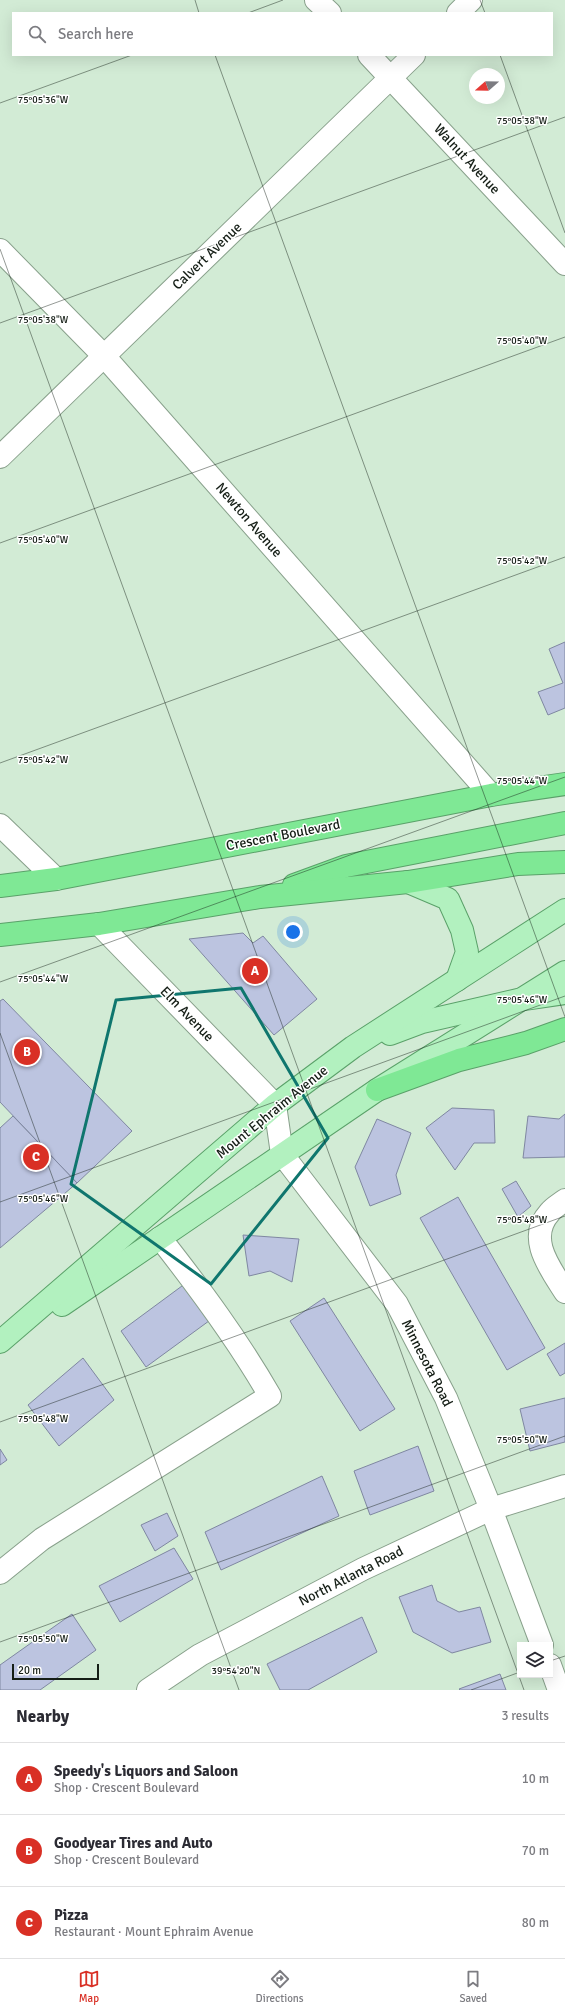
<!DOCTYPE html>
<meta charset="utf-8">
<style>
:root{--surface:#fff;--page:#f7f7f7;--text:#2b2b33;--muted:#7c7c81;--line:#e1e1e2;--accent:#d93025}
body{margin:0;font-family:Signika,sans-serif;background:var(--page);color:var(--text)}
.controls{position:absolute;right:12px;bottom:12px;display:grid;overflow:hidden;border-radius:0px;box-shadow:0 4px 16px #0002}
.controls button{width:36px;height:36px;display:grid;place-items:center;padding:0;border:0;border-bottom:1px solid var(--line);background:var(--surface);color:var(--text);font:20px sans-serif}
.compass{position:absolute;left:469px;top:68px;width:36px;height:36px;border-radius:50%;background:var(--surface);box-shadow:0 4px 16px #0002;rotate:250deg}
.scale{position:absolute;left:12px;bottom:10px;width:87px;box-sizing:border-box;padding-left:4px;border:2px solid #151e16;border-top:0;font-size:11px;line-height:14px;white-space:nowrap;color:#151e16;-webkit-text-stroke:3px #fff;paint-order:stroke}
.you{position:absolute;left:293px;top:932px;width:14px;height:14px;margin:-10px;border:3px solid #fff;border-radius:50%;background:#1a73e8;box-shadow:0 0 0 6px #1a73e833}
.badge{display:grid;place-items:center;width:26px;height:26px;border-radius:50%;background:var(--accent);color:#fff;font-size:13px;font-weight:700}
.pin{position:absolute;translate:-50% -50%;border:2px solid #fff;box-shadow:0 1px 4px #0006}
.list{margin:0;padding:0;list-style:none}
h2{display:flex;justify-content:space-between;align-items:center;height:52px;margin:0;padding:0 16px;font-size:17px}
h2 small{font-size:13px;font-weight:400;color:var(--muted)}
.list li{display:grid;grid-template-columns:26px 1fr auto;gap:12px;align-items:center;box-sizing:border-box;height:72px;padding:0 16px;border-top:1px solid var(--line)}
.list b{display:block;font-size:15px;white-space:nowrap}
.list p{margin:0;font-size:13px;white-space:nowrap;color:var(--muted)}
.list em{font-size:13px;font-style:normal;color:var(--muted)}
.icon{flex:none;width:22px;height:22px;fill:none;stroke:currentColor;stroke-width:2;stroke-linecap:round;stroke-linejoin:round}
.map{position:relative;flex:none;width:565px;height:1690px;overflow:hidden}
.search{position:absolute;background:var(--surface);box-shadow:0 4px 16px #0002;left:12px;right:12px;top:12px;height:44px;display:flex;align-items:center;gap:10px;box-sizing:border-box;padding:0 14px;border-radius:0px;color:var(--muted);font-size:15px}
.sheet{height:268px;background:var(--surface)}
nav{display:flex;justify-content:space-around;align-items:center;box-sizing:border-box;height:56px;border-top:1px solid var(--line);background:var(--surface);font-size:11px;color:var(--muted)}
nav a{display:grid;justify-items:center;gap:2px}
nav .on{color:var(--accent)}
.map>svg:first-child{display:block}
.building{fill:#bcc4e0;stroke:#7f87a1}
.lines{fill:none;stroke-linecap:round;stroke-linejoin:round}
.minor-casing{stroke:#88a08b;stroke-width:24}
.major-casing{stroke:#5aa169;stroke-width:24}
.highway-casing{stroke:#5aa169;stroke-width:24}
.minor{stroke:#fff;stroke-width:22}
.major{stroke:#b2f1bf;stroke-width:22}
.highway{stroke:#7fe895;stroke-width:22}
.marked{fill:none;stroke:#0f766e;stroke-width:3;stroke-linejoin:round}
.ticks{fill:none;stroke:#151e16;stroke-width:1;stroke-opacity:0.45}
.labels{text-anchor:middle;dominant-baseline:central;stroke-width:3;stroke-linejoin:round;paint-order:stroke}
.street-label{font-size:14px;fill:#151e16;stroke:#fff}
.ticks-label{font-size:10px;text-anchor:middle;fill:#151e16;stroke:#fff;stroke-width:3;stroke-linejoin:round;paint-order:stroke}
</style>
<div class="map">
<svg width="565" height="1690" viewBox="0 0 565 1690">
<rect width="100%" height="100%" fill="#d2ebd5"/>
<g class="building">
<path d="M 565,642 L 565,708 L 548,715 L 538,692 L 563,683 L 549,649 Z"/>
<path d="M 243,933 L 253,943 L 263,936 L 317,999 L 274,1035 L 189,939 Z"/>
<path d="M 3,999 L 132,1131 L 77,1183 L 0,1102 L 0,1001 Z"/>
<path d="M 452,1108 L 494,1110 L 495,1143 L 474,1143 L 455,1170 L 426,1128 Z"/>
<path d="M 565,1114 L 565,1157 L 523,1158 L 528,1116 L 559,1119 Z"/>
<path d="M 13,1116 L 77,1183 L 0,1248 L 0,1128 Z"/>
<path d="M 377,1119 L 411,1133 L 396,1175 L 401,1194 L 370,1206 L 355,1167 Z"/>
<path d="M 516,1181 L 531,1206 L 518,1217 L 502,1189 Z"/>
<path d="M 458,1197 L 545,1348 L 507,1370 L 420,1218 Z"/>
<path d="M 243,1235 L 299,1239 L 292,1282 L 270,1271 L 249,1276 Z"/>
<path d="M 186,1283 L 213,1318 L 146,1367 L 121,1331 Z"/>
<path d="M 324,1298 L 395,1409 L 360,1431 L 290,1321 Z"/>
<path d="M 565,1343 L 565,1373 L 560,1376 L 547,1354 Z"/>
<path d="M 83,1358 L 114,1400 L 59,1446 L 28,1405 Z"/>
<path d="M 565,1398 L 565,1442 L 530,1451 L 520,1409 Z"/>
<path d="M 418,1446 L 434,1491 L 370,1515 L 354,1471 Z"/>
<path d="M 0,1449 L 7,1460 L 0,1465 Z"/>
<path d="M 322,1476 L 339,1516 L 221,1570 L 205,1532 Z"/>
<path d="M 167,1513 L 178,1536 L 155,1551 L 141,1525 Z"/>
<path d="M 174,1548 L 193,1579 L 120,1622 L 99,1586 Z"/>
<path d="M 432,1585 L 437,1601 L 459,1612 L 480,1607 L 491,1642 L 452,1653 L 413,1632 L 399,1597 Z"/>
<path d="M 72,1614 L 96,1650 L 40,1690 L 0,1690 L 0,1665 Z"/>
<path d="M 362,1617 L 377,1652 L 308,1690 L 280,1690 L 267,1664 Z"/>
<path d="M 500,1674 L 506,1690 L 460,1690 L 459,1689 Z"/>
</g>
<g class="lines">
<g class="minor-casing">
<g id="minor">
<path d="M 316,0 L 330,13"/>
<path d="M 458,13 L 471,0"/>
<path d="M 369,55 L 565,264"/>
<path d="M 0,250 L 104,356 L 491,795"/>
<path d="M 0,457 L 414,55"/>
<path d="M 0,825 L 56,879"/>
<path d="M 99,924 L 275,1105 L 282,1154 L 397,1304 L 446,1398 L 491,1509 L 542,1645"/>
<path d="M 565,1200 C 560,1204 554,1207 550,1212 C 526,1238 550,1268 565,1292"/>
<path d="M 0,1573 L 42,1539 L 270,1396 C 238,1340 200,1289 160,1238"/>
<path d="M 550,1665 L 559,1690"/>
<path d="M 148,1690 L 200,1655 L 363,1569 L 491,1509 L 565,1486"/>
</g>
</g>
<g class="major-casing">
<g id="major">
<path d="M 408,882 L 448,899 L 462,930 L 467,952 L 457,980"/>
<path d="M 390,1034 L 422,1022 L 518,1000 L 565,993"/>
<path d="M 62,1305 L 377,1090 L 565,972"/>
<path d="M 0,1342 L 275,1105 L 353,1047 L 565,910"/>
</g>
</g>
<g class="highway-casing">
<g id="highway">
<path d="M 294,885 L 346,866 L 565,823"/>
<path d="M 0,886 L 56,879 L 491,795 L 565,784"/>
<path d="M 0,935 L 99,924 L 260,897 L 408,882 L 518,864 L 565,862"/>
<path d="M 377,1090 L 459,1060 L 526,1043 L 565,1029"/>
</g>
</g>
<use href="#minor" class="minor"/>
<use href="#major" class="major"/>
<use href="#highway" class="highway"/>
</g>
<path class="marked" d="M 241,988 L 328,1138 L 211,1284 L 71,1184 L 116,1000 Z"/>
<path class="ticks" d="M 195,0 L 199,13M 480,0 L 485,13M 248,13 L 283,0M 215,55 L 565,1017M 500,55 L 565,233M 0,103 L 132,55M 0,249 L 524,1690M 0,323 L 565,117M 0,543 L 565,337M 0,763 L 565,557M 0,982 L 565,777M 0,1033 L 239,1690M 0,1202 L 565,996M 0,1422 L 565,1216M 0,1642 L 565,1436M 550,1661 L 565,1656M 471,1690 L 520,1672"/>
<g class="labels">
<g class="street-label">
<text transform="translate(467 159) rotate(47)">Walnut Avenue</text>
<text transform="translate(207 256) rotate(-44)">Calvert Avenue</text>
<text transform="translate(249 520) rotate(49)">Newton Avenue</text>
<text transform="translate(283 835) rotate(-11)">Crescent Boulevard</text>
<text transform="translate(187 1014) rotate(46)">Elm Avenue</text>
<text transform="translate(272 1112) rotate(-39)">Mount Ephraim Avenue</text>
<text transform="translate(427 1363) rotate(63)">Minnesota Road</text>
<text transform="translate(351 1576) rotate(-27)">North Atlanta Road</text>
</g>
</g>
<g class="ticks-label">
<text x="43" y="103">75°05'36"W</text>
<text x="522" y="124">75°05'38"W</text>
<text x="43" y="323">75°05'38"W</text>
<text x="522" y="344">75°05'40"W</text>
<text x="43" y="543">75°05'40"W</text>
<text x="522" y="564">75°05'42"W</text>
<text x="43" y="763">75°05'42"W</text>
<text x="522" y="784">75°05'44"W</text>
<text x="43" y="982">75°05'44"W</text>
<text x="522" y="1003">75°05'46"W</text>
<text x="43" y="1202">75°05'46"W</text>
<text x="522" y="1223">75°05'48"W</text>
<text x="43" y="1422">75°05'48"W</text>
<text x="522" y="1443">75°05'50"W</text>
<text x="43" y="1642">75°05'50"W</text>
<text x="236" y="1674">39°54'20"N</text>
</g>
</svg>
<div class="controls">
<button><svg class="icon" aria-label="layers" viewBox="0 0 24 24"><path d="M12 4l9 5-9 5-9-5zM3 14l9 5 9-5"/></svg></button>
</div>
<svg class="compass" viewBox="-18 -18 36 36"><path d="M0-13l5 13h-10z" fill="#e53935"/><path d="M0 13l5-13h-10z" fill="#7c7c81"/></svg>
<div class="scale">20 m</div>
<div class="you"></div>
<div class="pin badge" style="left:255px;top:971px">A</div>
<div class="pin badge" style="left:27px;top:1052px">B</div>
<div class="pin badge" style="left:36px;top:1157px">C</div>
<div class="search"><svg class="icon" aria-label="search" viewBox="0 0 24 24"><circle cx="10" cy="10" r="6"/><path d="M15 15l6 6"/></svg>Search here</div>
</div>
<section class="sheet">
<h2>Nearby<small>3 results</small></h2>
<ul class="list">
<li><span class="badge">A</span><div><b>Speedy's Liquors and Saloon</b><p>Shop · Crescent Boulevard</p></div><em>10 m</em></li>
<li><span class="badge">B</span><div><b>Goodyear Tires and Auto</b><p>Shop · Crescent Boulevard</p></div><em>70 m</em></li>
<li><span class="badge">C</span><div><b>Pizza</b><p>Restaurant · Mount Ephraim Avenue</p></div><em>80 m</em></li>
</ul>
</section>
<nav>
<a class="on"><svg class="icon" aria-label="map" viewBox="0 0 24 24"><path d="M3 6l6-2 6 2 6-2v14l-6 2-6-2-6 2zM9 4v14M15 6v14"/></svg>Map</a>
<a><svg class="icon" aria-label="directions" viewBox="0 0 24 24"><path d="M12 3l9 9-9 9-9-9zM9 14v-3h6M13 9l2 2-2 2"/></svg>Directions</a>
<a><svg class="icon" aria-label="saved" viewBox="0 0 24 24"><path d="M7 4h10v16l-5-4-5 4z"/></svg>Saved</a>
</nav>
